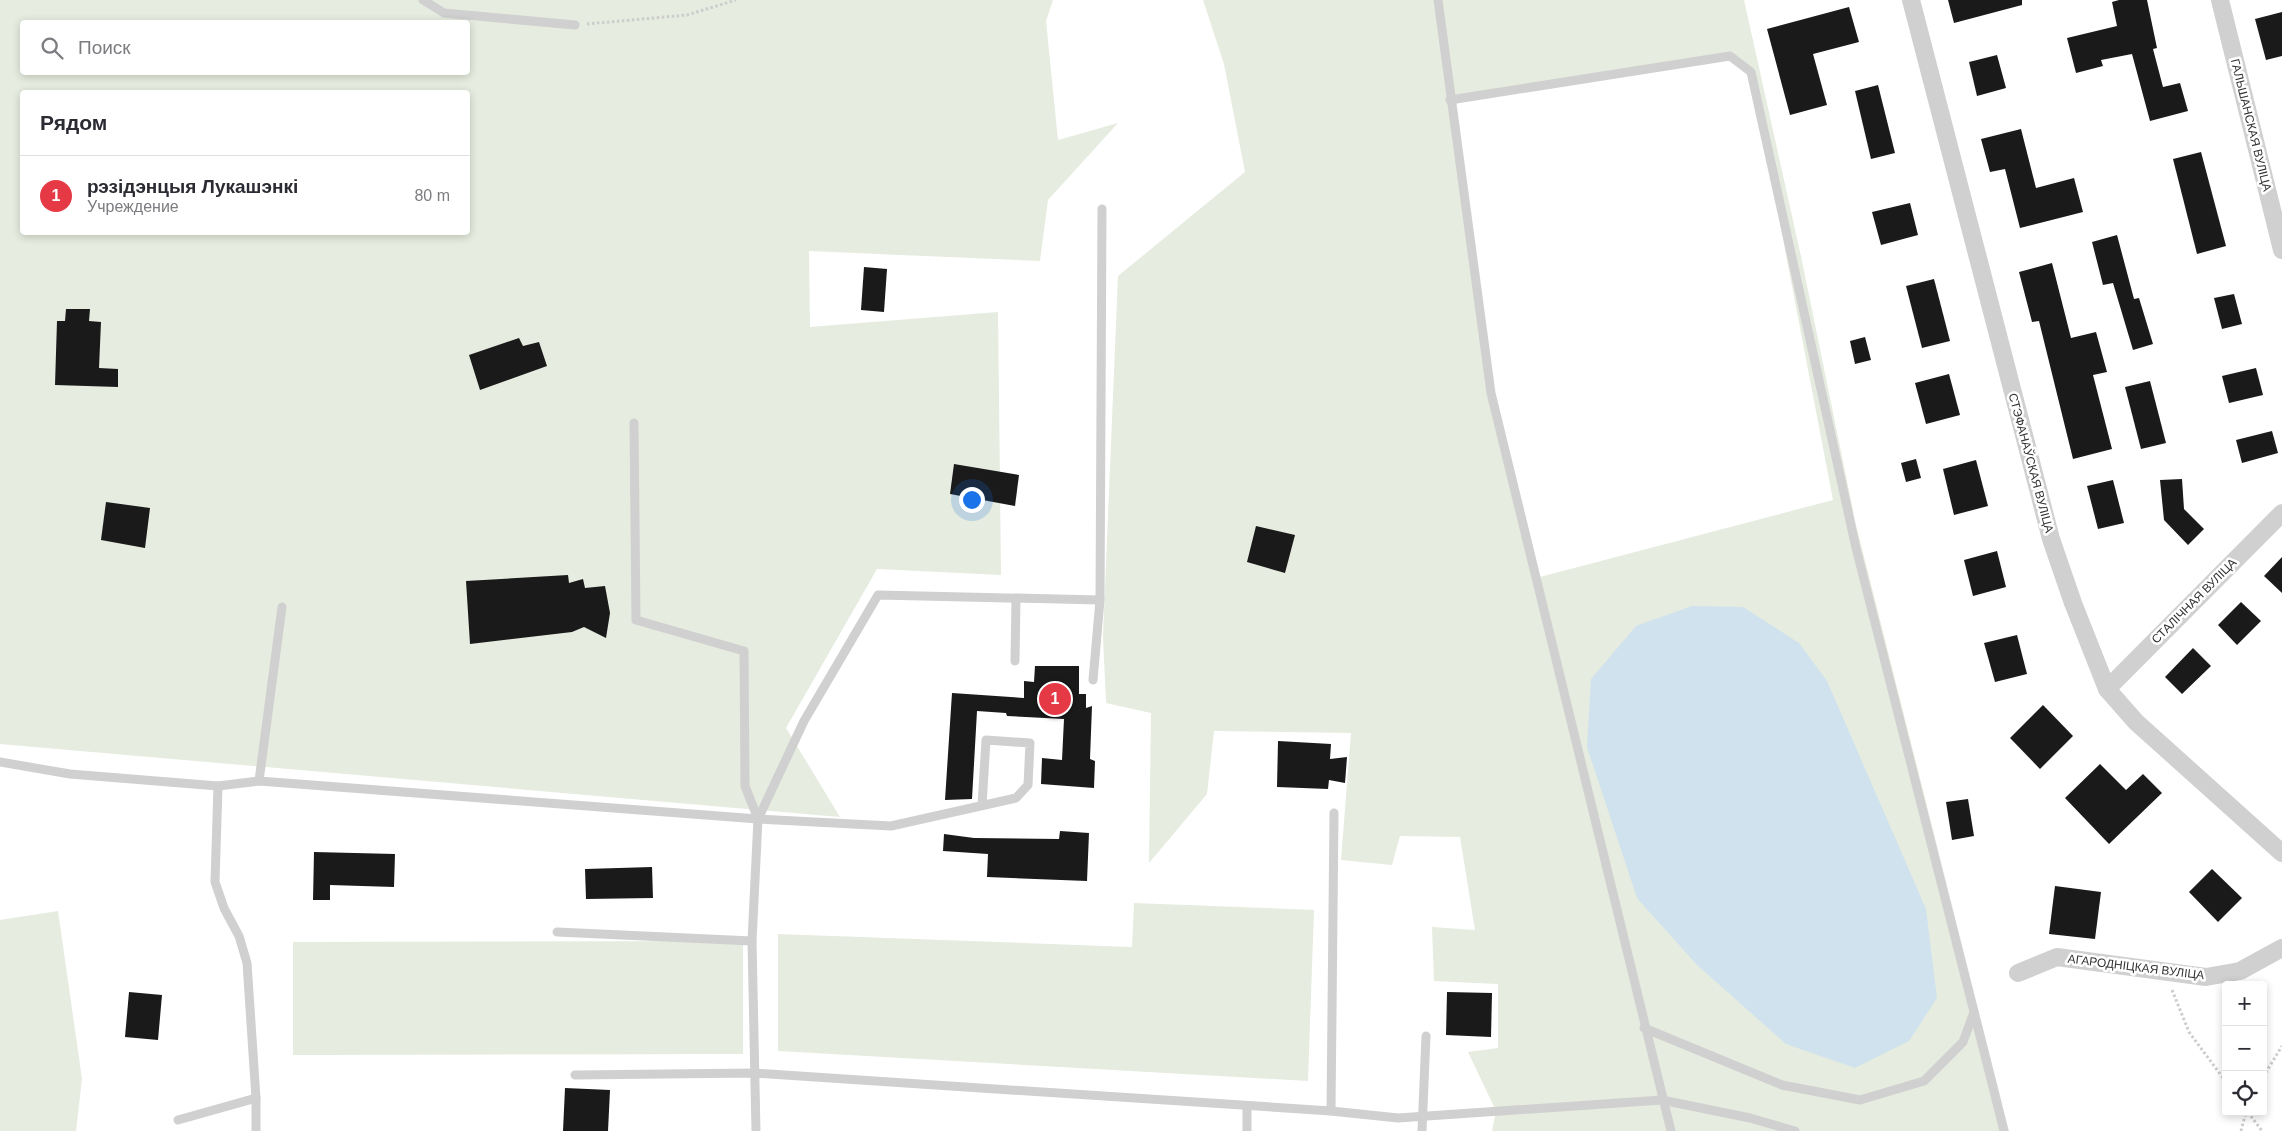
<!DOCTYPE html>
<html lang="ru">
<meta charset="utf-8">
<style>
:root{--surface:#fff;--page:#f7f7f7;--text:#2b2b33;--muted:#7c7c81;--line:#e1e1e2;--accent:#e63946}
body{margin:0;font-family:Arial,sans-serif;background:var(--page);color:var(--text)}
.controls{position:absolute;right:15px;bottom:15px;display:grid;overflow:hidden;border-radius:5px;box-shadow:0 2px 8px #0003}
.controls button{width:45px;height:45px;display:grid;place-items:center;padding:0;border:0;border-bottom:1px solid var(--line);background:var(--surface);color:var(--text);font:25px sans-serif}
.you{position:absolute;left:971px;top:499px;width:18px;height:18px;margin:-12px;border:4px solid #fff;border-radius:50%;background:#1a73e8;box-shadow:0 0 0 8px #1a73e833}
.badge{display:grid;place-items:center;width:32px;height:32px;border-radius:50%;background:var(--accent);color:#fff;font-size:16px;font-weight:700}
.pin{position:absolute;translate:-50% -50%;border:2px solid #fff;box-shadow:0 1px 5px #0006}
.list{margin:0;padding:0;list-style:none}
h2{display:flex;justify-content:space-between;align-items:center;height:65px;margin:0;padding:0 20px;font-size:21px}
h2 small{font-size:16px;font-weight:400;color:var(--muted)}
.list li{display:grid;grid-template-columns:32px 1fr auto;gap:15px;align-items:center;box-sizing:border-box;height:80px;padding:0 20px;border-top:1px solid var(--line)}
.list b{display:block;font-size:19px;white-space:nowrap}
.list p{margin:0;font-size:16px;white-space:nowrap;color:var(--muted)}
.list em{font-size:16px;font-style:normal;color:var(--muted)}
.icon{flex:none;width:28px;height:28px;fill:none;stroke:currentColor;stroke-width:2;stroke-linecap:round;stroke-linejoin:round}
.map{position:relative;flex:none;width:2282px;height:1131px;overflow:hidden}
.search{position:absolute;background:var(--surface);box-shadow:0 2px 8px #0003;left:20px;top:20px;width:450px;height:55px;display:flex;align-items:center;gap:12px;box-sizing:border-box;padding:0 18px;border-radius:5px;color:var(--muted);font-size:19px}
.panel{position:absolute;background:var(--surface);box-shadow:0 2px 8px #0003;left:20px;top:90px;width:450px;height:145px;border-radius:5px}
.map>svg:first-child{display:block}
.green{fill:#e6ecdf;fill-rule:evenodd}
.water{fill:#cfe2ee}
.building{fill:#1a1a1a}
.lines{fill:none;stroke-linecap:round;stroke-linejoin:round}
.path{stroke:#cdcdcd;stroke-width:3;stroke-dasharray:2.5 2.5;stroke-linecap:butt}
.lane{stroke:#d0d0d0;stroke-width:9}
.street{stroke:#d0d0d0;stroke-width:18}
.labels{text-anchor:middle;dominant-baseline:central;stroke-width:5;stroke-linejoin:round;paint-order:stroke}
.street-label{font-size:12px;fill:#333;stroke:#fff}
</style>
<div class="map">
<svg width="2282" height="1131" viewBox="0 0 2282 1131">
<rect width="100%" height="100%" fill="#fff"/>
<g class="green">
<path d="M 0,0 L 1053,0 L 1046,21 L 1058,140 L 1118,123 L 1048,200 L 1040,261 L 809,251 L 810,327 L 998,312 L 1001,575 L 877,569 L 786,728 L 840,817 L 0,744 ZM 22,22 L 468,22 L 468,72 L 22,72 ZM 22,92 L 468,92 L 468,232 L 22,232 Z"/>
<path d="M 1203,0 L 1744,0 L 1802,261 L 1856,525 L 2009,1131 L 1492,1131 L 1496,1111 L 1468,1052 L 1498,1048 L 1498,984 L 1434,981 L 1432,927 L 1475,930 L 1460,837 L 1400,836 L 1392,865 L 1341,860 L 1351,733 L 1214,731 L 1207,794 L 1149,863 L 1151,713 L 1106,703 L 1103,636 L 1118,276 L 1245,172 L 1224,64 ZM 1730,56 L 1751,72 L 1833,500 L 1536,578 L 1491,393 L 1451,100 Z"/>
<path d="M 1134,903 L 1314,910 L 1308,1081 L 778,1051 L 778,934 L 1132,947 Z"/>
<path d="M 58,911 L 82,1079 L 76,1131 L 0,1131 L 0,920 Z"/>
<path d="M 743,941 L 743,1054 L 293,1055 L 293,942 Z"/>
</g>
<path class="water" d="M 1692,606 L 1743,607 L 1799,643 L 1827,681 L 1926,909 L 1937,998 L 1909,1041 L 1855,1068 L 1786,1044 L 1697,965 L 1637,898 L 1587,747 L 1591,679 L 1636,626 Z"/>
<g class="building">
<path d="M 1948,0 L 2022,0 L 2022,5 L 1954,23 Z"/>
<path d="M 2119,0 L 2147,0 L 2157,48 L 2153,49 L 2163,87 L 2180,83 L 2188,111 L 2150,121 L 2132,54 L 2101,60 L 2103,66 L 2076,73 L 2067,38 L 2117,26 L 2112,2 Z"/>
<path d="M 1849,7 L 1859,42 L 1813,54 L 1827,105 L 1790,115 L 1767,29 Z"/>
<path d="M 2282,12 L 2282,56 L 2266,60 L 2255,19 Z"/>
<path d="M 1997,55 L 2006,88 L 1977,96 L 1969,62 Z"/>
<path d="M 1878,85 L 1895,153 L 1871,159 L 1855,91 Z"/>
<path d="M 2021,129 L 2036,188 L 2074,178 L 2083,212 L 2020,228 L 2005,169 L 1990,172 L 1981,139 Z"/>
<path d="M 2201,152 L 2226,246 L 2197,254 L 2173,159 Z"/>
<path d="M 1910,203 L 1918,235 L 1881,245 L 1872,212 Z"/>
<path d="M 2117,235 L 2134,299 L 2139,298 L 2153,344 L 2133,350 L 2113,283 L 2103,285 L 2092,242 Z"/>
<path d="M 2052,263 L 2071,338 L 2096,332 L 2107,372 L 2093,375 L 2112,449 L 2073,459 L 2039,321 L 2032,322 L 2019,272 Z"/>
<path d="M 864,267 L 887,269 L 884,312 L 861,310 Z"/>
<path d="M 1934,279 L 1950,341 L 1922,348 L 1906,286 Z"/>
<path d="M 2234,294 L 2242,324 L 2222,329 L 2214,298 Z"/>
<path d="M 66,309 L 90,309 L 89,321 L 101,322 L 99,368 L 118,369 L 118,387 L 55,385 L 57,321 L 65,321 Z"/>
<path d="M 1865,337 L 1871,360 L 1855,364 L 1850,341 Z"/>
<path d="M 519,338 L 523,346 L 539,342 L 547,366 L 480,390 L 469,355 Z"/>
<path d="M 2256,368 L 2263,395 L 2229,403 L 2222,376 Z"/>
<path d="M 1949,374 L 1960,415 L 1926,424 L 1915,383 Z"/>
<path d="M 2150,381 L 2166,443 L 2141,449 L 2125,387 Z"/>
<path d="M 2272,431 L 2278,453 L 2242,463 L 2236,440 Z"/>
<path d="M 1916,459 L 1921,478 L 1906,482 L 1901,463 Z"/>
<path d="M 1976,460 L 1988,506 L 1954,515 L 1943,469 Z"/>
<path d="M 954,464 L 1019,475 L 1015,506 L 950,494 Z"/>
<path d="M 2182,479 L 2184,509 L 2204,529 L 2188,545 L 2164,520 L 2160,480 Z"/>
<path d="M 2113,480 L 2124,523 L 2098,529 L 2087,486 Z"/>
<path d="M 106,502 L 150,508 L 145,548 L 101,540 Z"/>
<path d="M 1256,526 L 1295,535 L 1285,573 L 1247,562 Z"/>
<path d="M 1997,551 L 2006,587 L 1973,596 L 1964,560 Z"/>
<path d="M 2282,557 L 2282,593 L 2264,576 Z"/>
<path d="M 568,575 L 569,583 L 583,579 L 585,588 L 605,586 L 610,613 L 606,638 L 584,627 L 572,632 L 470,644 L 466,581 Z"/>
<path d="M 2241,602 L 2261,621 L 2237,645 L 2218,625 Z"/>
<path d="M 2017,635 L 2027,674 L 1995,682 L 1984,643 Z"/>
<path d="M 2193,648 L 2211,666 L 2182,694 L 2165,677 Z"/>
<path d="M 1035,666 L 1079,666 L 1079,694 L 1086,694 L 1086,708 L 1092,706 L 1090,759 L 1095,761 L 1094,788 L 1041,784 L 1042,758 L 1062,760 L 1064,719 L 1007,716 L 1006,713 L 977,711 L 972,799 L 945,800 L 952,693 L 1024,698 L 1024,681 L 1034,682 Z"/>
<path d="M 2043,705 L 2073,736 L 2040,769 L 2010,738 Z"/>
<path d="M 1278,741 L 1331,744 L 1330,759 L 1347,757 L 1345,783 L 1329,780 L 1328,789 L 1277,787 Z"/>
<path d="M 2100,764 L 2126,790 L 2143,774 L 2162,793 L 2109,844 L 2065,798 Z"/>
<path d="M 1968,799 L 1974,836 L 1952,840 L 1946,802 Z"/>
<path d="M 1060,831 L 1089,833 L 1087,881 L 987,877 L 988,854 L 943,851 L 944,834 L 974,838 L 1059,839 Z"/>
<path d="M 314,852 L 395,854 L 394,887 L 330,885 L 330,900 L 313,900 Z"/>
<path d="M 652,867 L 653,898 L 586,899 L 585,869 Z"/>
<path d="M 2212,869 L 2242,898 L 2218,922 L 2189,892 Z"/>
<path d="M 2055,886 L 2101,892 L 2095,939 L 2049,934 Z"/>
<path d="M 129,992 L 162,995 L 158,1040 L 125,1037 Z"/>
<path d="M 1447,992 L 1492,993 L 1491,1037 L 1446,1035 Z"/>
<path d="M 565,1088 L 610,1090 L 608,1131 L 563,1131 Z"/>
</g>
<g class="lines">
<g class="path">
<path d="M 587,24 L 687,15 L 736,0"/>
<path d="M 2172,990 L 2189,1032 L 2226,1082"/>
<path d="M 2263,1077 L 2282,1046"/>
<path d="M 2248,1112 L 2262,1131"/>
<path d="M 2241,1131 L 2246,1112"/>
</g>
<g class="lane">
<path d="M 423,0 L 444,13 L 575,25"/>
<path d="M 1438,0 L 1491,393 L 1671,1131"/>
<path d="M 1450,100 L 1730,56 L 1751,72 L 1856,548 L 1974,1012 L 1963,1042 L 1924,1081 L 1860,1100 L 1782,1085 L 1644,1028"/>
<path d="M 634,423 L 636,620 L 744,651 L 745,786 L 758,819 L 752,941 L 756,1131"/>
<path d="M 1015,661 L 1016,598"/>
<path d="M 1093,680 L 1100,600"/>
<path d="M 0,762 L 70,774 L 218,786 L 259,781 L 758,819 L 891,826 L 1016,798 L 1028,785 L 1030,743 L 986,740 L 982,806"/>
<path d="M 259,781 L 282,607"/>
<path d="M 218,786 L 215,882 L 224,908 L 239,936 L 247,963 L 256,1098 L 256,1131"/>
<path d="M 1334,813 L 1331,1111 L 1398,1118 L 1662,1100 L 1750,1118 L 1795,1131"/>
<path d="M 758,819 L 804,721 L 878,595 L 1100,600 L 1102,209"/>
<path d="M 557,932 L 752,941"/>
<path d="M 1974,1012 L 2004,1131"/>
<path d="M 575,1075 L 754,1073 L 1331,1111"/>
<path d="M 178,1120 L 256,1098"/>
<path d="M 1247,1131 L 1247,1106"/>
<path d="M 1422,1131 L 1426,1036"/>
</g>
<g class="street">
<path d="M 1911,0 L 2051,539 L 2073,603 L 2107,689 L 2136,722 L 2282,853"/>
<path d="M 2220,0 L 2282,250"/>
<path d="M 2107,689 L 2282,513"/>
<path d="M 2018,973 L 2057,957 L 2206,977 L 2240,971 L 2282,948"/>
</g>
</g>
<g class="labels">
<g class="street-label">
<text transform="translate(2251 125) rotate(76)">ГАЛЬШАНСКАЯ ВУЛІЦА</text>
<text transform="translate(2031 463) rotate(75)">СТЭФАНАЎСКАЯ ВУЛІЦА</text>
<text transform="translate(2194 601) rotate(-45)">СТАЛІЧНАЯ ВУЛІЦА</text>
<text transform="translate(2136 967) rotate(7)">АГАРОДНІЦКАЯ ВУЛІЦА</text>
</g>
</g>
</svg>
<div class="controls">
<button>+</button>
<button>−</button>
<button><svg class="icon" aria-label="locate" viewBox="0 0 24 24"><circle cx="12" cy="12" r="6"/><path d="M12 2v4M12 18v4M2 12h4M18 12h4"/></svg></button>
</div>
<div class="you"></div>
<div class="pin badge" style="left:1055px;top:699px">1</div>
<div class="search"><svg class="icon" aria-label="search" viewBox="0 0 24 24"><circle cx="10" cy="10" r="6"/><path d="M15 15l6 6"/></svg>Поиск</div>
<section class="panel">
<h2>Рядом<small></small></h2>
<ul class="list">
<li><span class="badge">1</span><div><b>рэзідэнцыя Лукашэнкі</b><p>Учреждение</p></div><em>80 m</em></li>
</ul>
</section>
</div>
